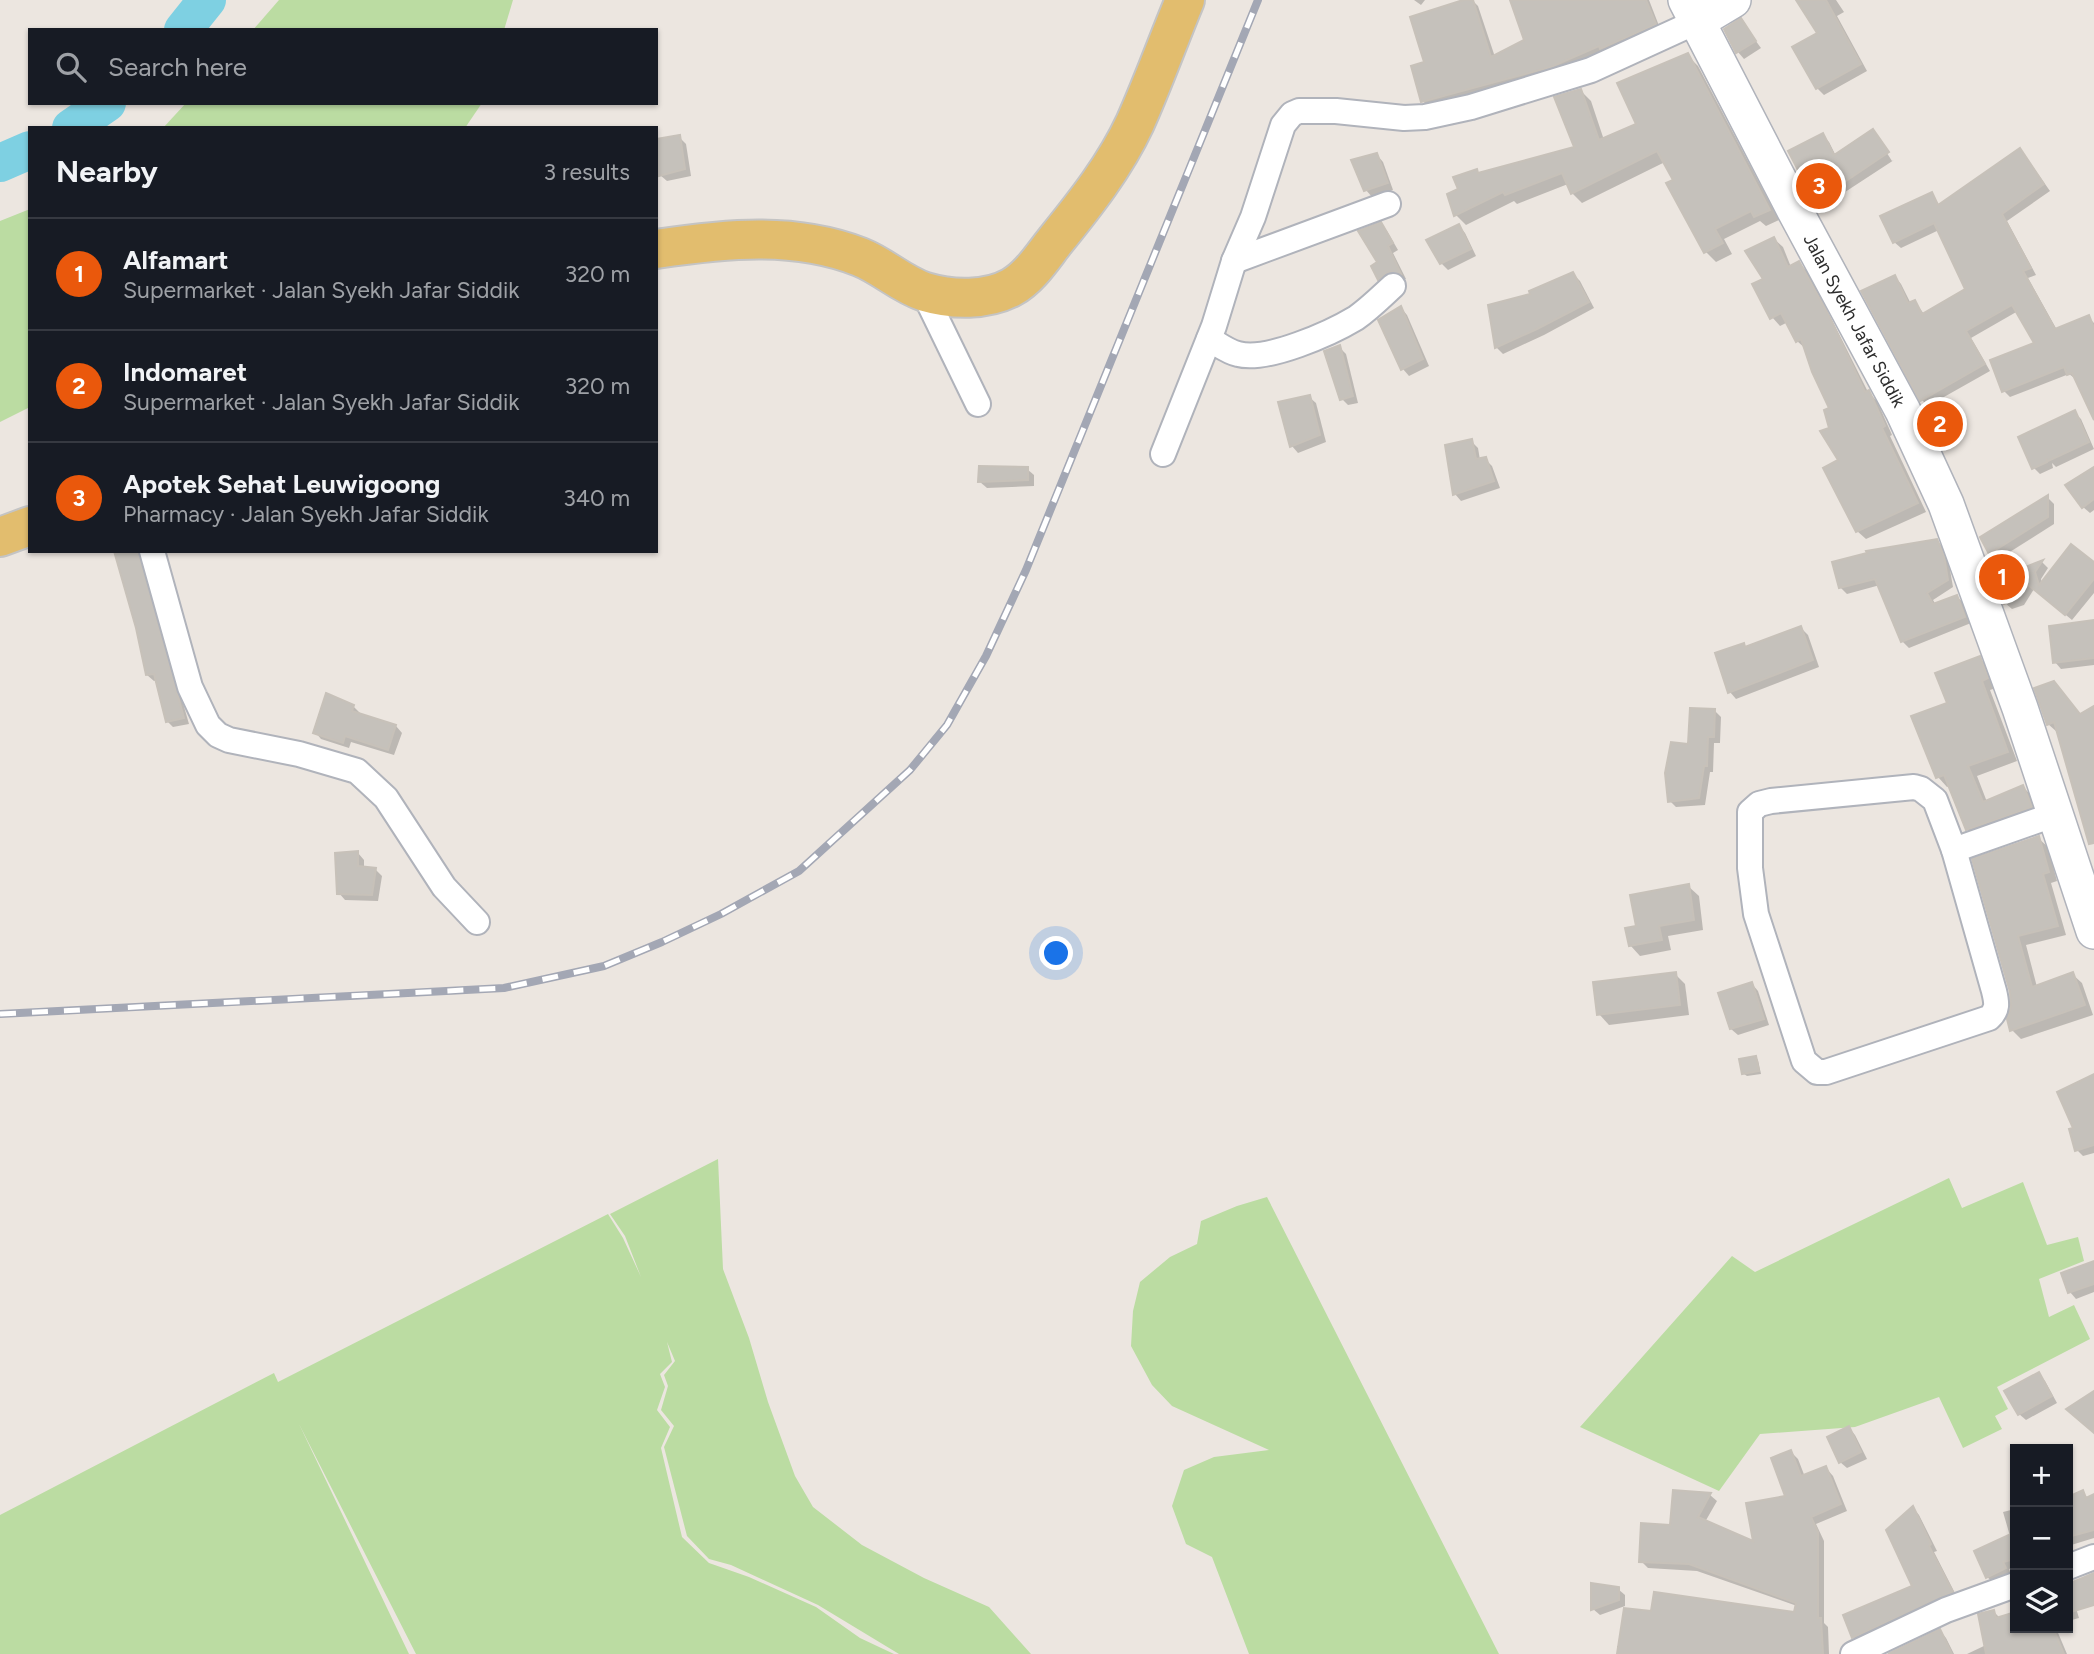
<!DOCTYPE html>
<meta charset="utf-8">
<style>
:root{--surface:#171b24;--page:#20242c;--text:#f1f3f6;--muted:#9ea1a6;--line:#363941;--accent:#ea580c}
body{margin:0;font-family:Figtree,sans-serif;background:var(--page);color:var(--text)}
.controls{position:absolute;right:21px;bottom:21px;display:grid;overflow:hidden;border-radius:0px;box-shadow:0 2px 5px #0004}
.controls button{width:63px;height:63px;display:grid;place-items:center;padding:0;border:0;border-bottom:2px solid var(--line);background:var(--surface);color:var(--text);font:35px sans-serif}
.you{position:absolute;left:1057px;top:954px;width:24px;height:24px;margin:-18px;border:5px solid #fff;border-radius:50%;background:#1a73e8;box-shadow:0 0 0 10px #1a73e833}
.badge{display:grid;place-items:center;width:46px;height:46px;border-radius:50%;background:var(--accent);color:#fff;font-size:23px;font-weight:700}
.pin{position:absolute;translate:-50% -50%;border:4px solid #fff;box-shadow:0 2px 7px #0006}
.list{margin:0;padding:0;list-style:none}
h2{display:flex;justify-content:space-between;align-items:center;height:91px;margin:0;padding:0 28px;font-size:30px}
h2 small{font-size:23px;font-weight:400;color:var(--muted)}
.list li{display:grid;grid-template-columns:46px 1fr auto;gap:21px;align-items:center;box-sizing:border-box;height:112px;padding:0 28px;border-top:2px solid var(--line)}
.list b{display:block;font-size:26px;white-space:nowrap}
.list p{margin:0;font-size:23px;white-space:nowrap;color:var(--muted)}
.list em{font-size:23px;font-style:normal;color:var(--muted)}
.icon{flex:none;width:38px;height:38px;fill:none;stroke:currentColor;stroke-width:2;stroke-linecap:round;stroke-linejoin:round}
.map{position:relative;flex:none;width:2094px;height:1654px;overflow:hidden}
.search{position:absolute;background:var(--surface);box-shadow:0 2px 5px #0004;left:28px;top:28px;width:630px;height:77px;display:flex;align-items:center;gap:18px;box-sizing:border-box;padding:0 24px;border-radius:0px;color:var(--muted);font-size:26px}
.panel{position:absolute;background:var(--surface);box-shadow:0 2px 5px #0004;left:28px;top:126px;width:630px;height:427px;border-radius:0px}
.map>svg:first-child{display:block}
.green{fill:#bbdca2}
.shadow{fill:#0003}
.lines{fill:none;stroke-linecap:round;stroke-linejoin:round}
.river{stroke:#7ed0e2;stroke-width:38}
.building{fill:#c5c1bb;stroke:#c7c1b9;stroke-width:2}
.street-casing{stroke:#b0b3bb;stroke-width:28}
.secondary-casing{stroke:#b0b3bb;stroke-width:38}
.primary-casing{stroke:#c4c4c4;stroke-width:42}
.street{stroke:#fff;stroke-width:24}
.secondary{stroke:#fff;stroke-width:35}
.primary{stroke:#e2bd6e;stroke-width:38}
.rail-casing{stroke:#a3a7b4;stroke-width:8}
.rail{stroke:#fff;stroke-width:5;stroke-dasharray:16;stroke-linecap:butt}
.labels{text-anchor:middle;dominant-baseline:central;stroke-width:7;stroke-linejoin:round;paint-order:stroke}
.street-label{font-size:18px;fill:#2c2c2c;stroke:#fff}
</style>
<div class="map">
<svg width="2094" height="1654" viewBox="0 0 2094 1654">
<rect width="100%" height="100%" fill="#ece6e0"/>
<g class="green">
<path d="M 279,0 L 513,0 L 504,30 L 253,30 Z"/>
<path d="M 186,103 L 482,103 L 465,128 L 163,128 Z"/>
<path d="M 30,209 L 30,407 L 0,422 L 0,221 Z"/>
<path d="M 718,1159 L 723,1269 L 749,1338 L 768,1402 L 795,1476 L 813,1507 L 862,1545 L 924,1578 L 989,1607 L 1031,1654 L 899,1654 L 818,1605 L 731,1565 L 709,1559 L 687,1536 L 664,1447 L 674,1426 L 661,1410 L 668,1386 L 664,1375 L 675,1361 L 667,1342 L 672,1362 L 660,1374 L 665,1387 L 657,1410 L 670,1427 L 661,1448 L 682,1537 L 709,1563 L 749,1577 L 816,1607 L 860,1638 L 894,1654 L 416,1654 L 299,1424 L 409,1654 L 0,1654 L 0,1515 L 274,1373 L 278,1382 L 608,1214 L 623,1238 L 641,1277 L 625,1236 L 610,1214 Z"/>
<path d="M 1949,1178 L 1962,1208 L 2023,1182 L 2047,1245 L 2078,1237 L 2084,1261 L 2039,1279 L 2049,1317 L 2074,1305 L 2090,1339 L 1997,1387 L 2008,1409 L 1995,1416 L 2002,1429 L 1963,1448 L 1939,1397 L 1855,1427 L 1760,1434 L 1719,1491 L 1580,1427 L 1732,1256 L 1755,1272 Z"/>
<path d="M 1267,1197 L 1499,1654 L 1249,1654 L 1212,1557 L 1186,1544 L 1172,1506 L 1184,1470 L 1214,1457 L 1269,1450 L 1172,1406 L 1152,1385 L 1131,1346 L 1133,1311 L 1140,1282 L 1170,1257 L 1197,1244 L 1201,1221 L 1237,1206 Z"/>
</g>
<g class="shadow">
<path d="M 1414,0 L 1425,0 L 1421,5 Z"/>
<path d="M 1468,0 L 1472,0 L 1478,6 L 1495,57 L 1527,41 L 1511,0 L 1649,0 L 1661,31 L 1558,73 L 1429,108 L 1423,101 L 1427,63 Z"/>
<path d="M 1798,0 L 1836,0 L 1844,12 L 1837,16 L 1867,71 L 1824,95 L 1817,88 L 1820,34 Z"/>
<path d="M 1741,21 L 1761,48 L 1744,59 L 1738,52 L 1726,30 Z"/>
<path d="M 1687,55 L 1698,66 L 1779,220 L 1766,226 L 1760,221 L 1724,239 L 1732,254 L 1716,262 L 1706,252 L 1669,184 L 1676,181 L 1665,162 L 1582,203 L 1572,193 L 1568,184 L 1517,204 L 1514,201 L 1466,225 L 1456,215 L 1460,190 L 1476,171 L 1479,174 L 1577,148 L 1581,91 L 1591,101 L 1604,140 L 1638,125 Z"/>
<path d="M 1822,135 L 1829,142 L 1836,156 L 1876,136 L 1892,161 L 1894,160 L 1842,194 L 1836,188 L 1828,172 L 1809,182 L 1802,175 Z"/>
<path d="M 679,137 L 686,144 L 691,176 L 667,181 L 660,175 L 656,141 Z"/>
<path d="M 1377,155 L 1383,162 L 1393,190 L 1372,197 L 1366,190 Z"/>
<path d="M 2026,157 L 2050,191 L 2007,221 L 2036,275 L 2028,278 L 2057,330 L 2088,317 L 2094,323 L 2094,402 L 2077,380 L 2069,374 L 2010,397 L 2004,391 L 2036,344 L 2018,311 L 1971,338 L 1990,371 L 1928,406 L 1922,400 L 1895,277 L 1901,284 L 1911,304 L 1915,302 L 1924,314 L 1967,290 L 1939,230 L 1901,248 L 1894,242 L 1931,194 L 1940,206 Z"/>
<path d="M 1381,224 L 1387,231 L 1398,250 L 1393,253 L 1406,279 L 1396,278 L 1386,285 L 1379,279 Z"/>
<path d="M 1459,226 L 1465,233 L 1476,256 L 1448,270 L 1441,263 Z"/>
<path d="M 1774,239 L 1783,247 L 1791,267 L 1799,263 L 1808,272 L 1868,392 L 1877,401 L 1892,435 L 1890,436 L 1926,512 L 1866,539 L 1857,531 L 1831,430 L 1831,409 L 1807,350 L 1797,341 L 1788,322 L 1780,326 L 1772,317 L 1766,280 Z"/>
<path d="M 1573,274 L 1580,281 L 1594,308 L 1544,335 L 1503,354 L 1496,347 L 1533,295 Z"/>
<path d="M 1401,308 L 1407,315 L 1429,366 L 1409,376 L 1403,369 Z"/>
<path d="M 1339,347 L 1346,354 L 1358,403 L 1348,405 L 1342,399 Z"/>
<path d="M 1309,397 L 1316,403 L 1326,442 L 1298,453 L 1292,446 Z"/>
<path d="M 2074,412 L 2081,419 L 2094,449 L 2056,467 L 2052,463 L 2053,468 L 2040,474 L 2034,468 Z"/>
<path d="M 1471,441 L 1478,448 L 1480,460 L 1485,459 L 1492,466 L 1500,488 L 1461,501 L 1455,494 Z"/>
<path d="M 1027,469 L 1034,475 L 1034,486 L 987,488 L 980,482 Z"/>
<path d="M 2094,469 L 2094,510 L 2090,513 L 2083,507 Z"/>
<path d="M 2047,497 L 2054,504 L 2054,524 L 1997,560 L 1982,538 Z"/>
<path d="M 1937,541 L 1944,548 L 1949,564 L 1953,587 L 1933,600 L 1936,605 L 1957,597 L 1964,603 L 1971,623 L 1909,648 L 1902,641 L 1880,585 L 1847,594 L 1840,587 Z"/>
<path d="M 116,551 L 145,551 L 143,563 L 189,724 L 173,727 L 167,721 L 157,680 L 154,681 L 147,675 L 138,628 Z"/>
<path d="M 2042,562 L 2048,568 L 2041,579 L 2042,584 L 2094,565 L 2094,593 L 2072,620 L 2034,589 L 2024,605 L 2012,609 L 2005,603 L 1997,580 Z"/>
<path d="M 2094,622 L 2094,665 L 2061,669 L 2055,662 Z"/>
<path d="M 1801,628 L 1808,635 L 1819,667 L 1736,699 L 1730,692 L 1746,648 Z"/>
<path d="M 1979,658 L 1989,667 L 1996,688 L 1990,690 L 2017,761 L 1977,776 L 1987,802 L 2023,787 L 2033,797 L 2040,817 L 1977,839 L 1967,829 L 1950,786 L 1947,787 L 1938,777 L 1949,704 Z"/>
<path d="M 2062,692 L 2081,715 L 2094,708 L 2094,837 L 2059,731 L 2057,732 L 2048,724 Z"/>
<path d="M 353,706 L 360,713 L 359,715 L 396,726 L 402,733 L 394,755 L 351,742 L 349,748 L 321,739 L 315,732 Z"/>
<path d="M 1714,710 L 1721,717 L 1720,743 L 1714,743 L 1713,772 L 1710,772 L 1705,805 L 1676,807 L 1670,801 L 1690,746 Z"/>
<path d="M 2038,838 L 2048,847 L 2057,881 L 2051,883 L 2066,935 L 2026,945 L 2037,987 L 2072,974 L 2082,983 L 2093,1015 L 2021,1039 L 2012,1030 L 2011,992 L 1974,860 Z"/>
<path d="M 358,853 L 364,860 L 364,868 L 375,869 L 382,876 L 378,901 L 345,900 L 339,893 Z"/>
<path d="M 1688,886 L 1699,896 L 1703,930 L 1668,936 L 1671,950 L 1640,956 L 1630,945 L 1638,927 Z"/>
<path d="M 1675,974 L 1685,984 L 1689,1015 L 1609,1025 L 1599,1014 Z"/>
<path d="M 1752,984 L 1758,991 L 1769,1025 L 1738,1035 L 1731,1029 Z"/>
<path d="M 1756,1057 L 1758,1060 L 1761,1074 L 1747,1076 L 1744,1074 Z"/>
<path d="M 2094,1082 L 2094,1153 L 2083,1156 L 2077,1150 Z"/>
<path d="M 2094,1265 L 2094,1292 L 2076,1299 L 2070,1292 Z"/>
<path d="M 2038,1374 L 2045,1381 L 2057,1403 L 2026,1420 L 2019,1414 Z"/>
<path d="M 1849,1428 L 1855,1435 L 1867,1459 L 1847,1468 L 1840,1462 Z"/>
<path d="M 1791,1452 L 1798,1459 L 1805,1477 L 1826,1468 L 1833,1476 L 1847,1511 L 1816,1524 L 1824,1541 L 1824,1623 L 1828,1627 L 1829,1654 L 1617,1654 L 1617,1646 L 1620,1646 L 1653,1613 L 1795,1614 L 1797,1606 L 1697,1571 L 1648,1568 L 1641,1561 L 1672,1527 L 1675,1492 L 1710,1495 L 1717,1501 L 1705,1522 L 1755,1544 L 1788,1497 Z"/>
<path d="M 2015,1458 L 2015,1471 L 2011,1459 Z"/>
<path d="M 2082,1492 L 2089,1499 L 2094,1496 L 2094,1538 L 2068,1546 L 2068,1497 Z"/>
<path d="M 1913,1508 L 1919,1515 L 1937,1551 L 1934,1552 L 1958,1599 L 1860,1643 L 1854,1637 L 1915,1586 Z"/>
<path d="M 2015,1509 L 2015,1567 L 2009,1569 L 2011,1575 L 1994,1583 L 1987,1577 L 2010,1536 L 2003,1512 Z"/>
<path d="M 2094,1575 L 2094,1602 L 2076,1608 L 2079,1618 L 2068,1621 L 2068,1586 Z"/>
<path d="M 1618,1589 L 1625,1595 L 1625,1606 L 1600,1615 L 1593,1609 Z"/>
<path d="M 1994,1612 L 2000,1618 L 2015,1614 L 2015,1628 L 2056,1628 L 2067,1654 L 1967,1654 L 1986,1645 Z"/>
<path d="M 1940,1631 L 1946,1638 L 1954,1654 L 1892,1654 Z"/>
</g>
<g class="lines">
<g class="river">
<path d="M 183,30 L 207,0"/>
<path d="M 71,128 L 107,103"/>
<path d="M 0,163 L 30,150"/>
</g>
</g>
<g class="building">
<path d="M 1463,0 L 1473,0 L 1491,57 L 1524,40 L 1510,0 L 1646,0 L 1656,24 L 1600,49 L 1599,46 L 1551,67 L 1421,102 L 1411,66 L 1424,62 L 1410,17 Z"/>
<path d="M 1796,0 L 1826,0 L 1861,64 L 1816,89 L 1792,47 L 1817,33 Z"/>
<path d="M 1741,18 L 1756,41 L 1736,53 L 1724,29 Z"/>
<path d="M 1688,53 L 1770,210 L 1754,217 L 1751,211 L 1715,229 L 1723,243 L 1704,253 L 1666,183 L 1673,180 L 1657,151 L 1571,194 L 1562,173 L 1505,195 L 1503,192 L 1454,216 L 1447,194 L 1458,189 L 1453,177 L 1477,169 L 1478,173 L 1574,147 L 1554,97 L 1581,89 L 1599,140 L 1636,124 L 1617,83 Z"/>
<path d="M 1873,129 L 1889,152 L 1834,189 L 1822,165 L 1801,176 L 1788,151 L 1823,133 L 1834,155 Z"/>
<path d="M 680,135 L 685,169 L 659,176 L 656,139 Z"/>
<path d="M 2020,148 L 2044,184 L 2002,214 L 2031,268 L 2023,271 L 2055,329 L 2089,315 L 2094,328 L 2094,420 L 2072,373 L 2067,375 L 2064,367 L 2002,392 L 1990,360 L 2034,343 L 2012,305 L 1966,331 L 1985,364 L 1920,401 L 1861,291 L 1895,275 L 1908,303 L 1915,300 L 1922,314 L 1965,289 L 1934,223 L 1893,243 L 1880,216 L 1932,192 L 1938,205 Z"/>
<path d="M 1377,153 L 1388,183 L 1364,191 L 1351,160 Z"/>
<path d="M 1381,222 L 1393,243 L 1388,246 L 1401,274 L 1389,272 L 1378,280 L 1371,266 L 1377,262 L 1358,231 Z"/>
<path d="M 1459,224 L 1471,249 L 1440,264 L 1426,240 Z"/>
<path d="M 1774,237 L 1788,267 L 1799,261 L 1829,316 L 1865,392 L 1869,390 L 1885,426 L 1882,428 L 1918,503 L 1856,532 L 1823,468 L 1838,460 L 1820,431 L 1829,428 L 1824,410 L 1829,408 L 1812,372 L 1801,339 L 1796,342 L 1781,313 L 1770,319 L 1752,284 L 1763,279 L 1745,251 Z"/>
<path d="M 1573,272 L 1589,302 L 1537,329 L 1495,348 L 1488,305 L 1530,294 L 1529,291 Z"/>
<path d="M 1401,306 L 1423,359 L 1401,370 L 1378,320 Z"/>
<path d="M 1340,345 L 1353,396 L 1340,400 L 1324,351 Z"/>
<path d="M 1310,395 L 1320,435 L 1290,447 L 1278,402 Z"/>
<path d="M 2075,410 L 2089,442 L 2048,461 L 2047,460 L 2047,462 L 2032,469 L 2018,437 Z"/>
<path d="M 1472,439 L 1476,459 L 1486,457 L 1494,481 L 1453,495 L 1445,445 Z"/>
<path d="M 979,466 L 1028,467 L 1028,480 L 978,482 Z"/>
<path d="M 2094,467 L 2094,499 L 2082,508 L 2065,485 Z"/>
<path d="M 2048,495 L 2048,517 L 1989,554 L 1980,537 Z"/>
<path d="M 1937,539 L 1944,556 L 1948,580 L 1927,593 L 1933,604 L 1957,595 L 1965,617 L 1901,642 L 1875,579 L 1839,588 L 1832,562 L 1867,553 L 1866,551 Z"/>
<path d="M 2071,544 L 2094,562 L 2094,579 L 2065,615 L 2027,584 L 2017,599 L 2004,604 L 1995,579 L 2043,560 L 2035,572 L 2039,585 Z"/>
<path d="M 114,551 L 138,551 L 184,718 L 166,722 L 154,674 L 146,675 L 136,628 Z"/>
<path d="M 2094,620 L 2094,658 L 2053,663 L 2049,626 Z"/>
<path d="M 1801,626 L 1813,660 L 1728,693 L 1715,653 L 1744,643 L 1745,647 Z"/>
<path d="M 1980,656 L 1988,678 L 1982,681 L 2008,752 L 1968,766 L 1983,802 L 2023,785 L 2032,807 L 1966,830 L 1944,775 L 1936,778 L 1911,716 L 1947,703 L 1935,673 Z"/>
<path d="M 2054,681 L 2080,714 L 2094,706 L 2094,843 L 2089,844 L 2054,722 L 2047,725 L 2034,688 Z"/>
<path d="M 326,693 L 354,705 L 352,711 L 396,725 L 388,750 L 345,736 L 343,743 L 313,733 Z"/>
<path d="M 1690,708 L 1715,709 L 1714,737 L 1708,737 L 1707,766 L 1704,766 L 1699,798 L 1668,802 L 1665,773 L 1671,742 L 1688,744 Z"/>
<path d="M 2039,836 L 2049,872 L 2043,874 L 2058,926 L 2018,936 L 2032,987 L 2073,972 L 2085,1005 L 2010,1031 L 2007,1019 L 2011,1007 L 2010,992 L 1972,859 Z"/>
<path d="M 358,851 L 358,866 L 376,868 L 372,895 L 337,894 L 335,853 Z"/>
<path d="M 1689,884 L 1694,920 L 1659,926 L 1662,940 L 1629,946 L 1625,928 L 1636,926 L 1630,895 Z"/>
<path d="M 1676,972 L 1680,1005 L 1597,1015 L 1593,982 Z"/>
<path d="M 1752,982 L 1764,1019 L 1730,1029 L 1718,993 Z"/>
<path d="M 1756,1056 L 1759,1071 L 1742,1074 L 1739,1059 Z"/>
<path d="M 2094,1074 L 2094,1145 L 2075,1151 L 2069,1129 L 2073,1128 L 2057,1092 Z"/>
<path d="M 2094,1261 L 2094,1284 L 2068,1293 L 2061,1273 Z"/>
<path d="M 2039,1372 L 2052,1396 L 2018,1415 L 2004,1391 Z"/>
<path d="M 2094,1391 L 2094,1433 L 2066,1409 Z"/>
<path d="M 1849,1426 L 1861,1452 L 1839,1463 L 1827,1437 Z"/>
<path d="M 1791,1450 L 1801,1476 L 1826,1466 L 1841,1504 L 1811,1517 L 1818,1532 L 1818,1618 L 1821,1618 L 1823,1654 L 1617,1654 L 1624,1608 L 1651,1611 L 1654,1592 L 1794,1612 L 1796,1603 L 1689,1564 L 1639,1562 L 1641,1523 L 1670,1525 L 1673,1490 L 1711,1493 L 1698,1517 L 1753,1541 L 1746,1503 L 1785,1496 L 1771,1458 Z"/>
<path d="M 2083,1490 L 2086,1498 L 2094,1494 L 2094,1530 L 2068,1537 L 2068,1497 Z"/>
<path d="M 1913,1506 L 1931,1544 L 1929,1546 L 1953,1592 L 1852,1638 L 1843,1615 L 1912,1586 L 1886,1530 Z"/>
<path d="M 2015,1532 L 2015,1559 L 2003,1562 L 2006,1568 L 1986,1578 L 1974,1551 Z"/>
<path d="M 2094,1573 L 2094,1605 L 2068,1613 L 2068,1584 Z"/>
<path d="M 1591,1583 L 1619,1587 L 1619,1600 L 1591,1610 Z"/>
<path d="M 1994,1610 L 1996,1618 L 2015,1612 L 2015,1628 L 2053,1628 L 2064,1654 L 1986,1654 L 1978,1614 Z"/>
<path d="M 1940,1629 L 1952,1654 L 1888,1654 Z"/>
</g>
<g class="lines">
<g class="street-casing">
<g id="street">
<path d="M 1234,261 L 1388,204"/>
<path d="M 923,291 L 978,404"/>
<path d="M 1209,339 C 1218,344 1228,352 1238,354 C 1267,362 1331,333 1356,318 C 1369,309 1381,297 1393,286"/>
<path d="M 1163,454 L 1214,326 L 1234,261 L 1253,217 L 1283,125 L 1292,114 L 1299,111 L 1336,111 L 1404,118 L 1425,117 L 1471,107 L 1591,70 L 1698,21"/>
<path d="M 152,551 L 190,687 L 208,725 L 218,735 L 229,740 L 299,754 L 357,771 L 386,798 L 444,887 L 477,922"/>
<path d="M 1914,787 L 1921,789 L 1935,800 L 1954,850 L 1994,991 C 1997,1003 1998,1010 1989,1018 L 1826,1072 L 1817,1072 L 1804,1061 L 1756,914 L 1750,868 L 1750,812 L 1759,804 L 1771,801 Z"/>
<path d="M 1954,850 L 2056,814"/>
<path d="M 2068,1567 L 2094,1557"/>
<path d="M 1853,1654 L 1946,1610 L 2015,1585"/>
</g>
</g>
<g class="secondary-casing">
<g id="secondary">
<path id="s1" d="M 1686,0 L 1794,209 L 1903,411 L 1946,504 L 2020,708 L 2094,931"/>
<path d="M 1698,21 L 1733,0"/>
</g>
</g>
<g class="primary-casing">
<g id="primary">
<path d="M 656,249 C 724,239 794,231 860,257 C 883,266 901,284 925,292 C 952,300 987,301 1012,287 C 1030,277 1043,256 1055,241 C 1085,204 1115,166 1135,123 C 1153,83 1168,41 1185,0"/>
<path d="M 0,537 L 30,526"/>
</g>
</g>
<use href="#street" class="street"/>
<use href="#secondary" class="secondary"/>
<use href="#primary" class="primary"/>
<g class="rail-casing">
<path id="rail" d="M 0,1014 L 504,988 L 604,966 L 662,942 L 721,914 L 799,871 L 910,770 L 947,725 L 986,656 L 1026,570 L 1258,0"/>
</g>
<use href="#rail" class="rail"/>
</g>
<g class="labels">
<g class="street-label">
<text stroke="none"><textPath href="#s1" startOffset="362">Jalan Syekh Jafar Siddik</textPath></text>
</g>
</g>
</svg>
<div class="controls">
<button>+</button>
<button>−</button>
<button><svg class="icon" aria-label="layers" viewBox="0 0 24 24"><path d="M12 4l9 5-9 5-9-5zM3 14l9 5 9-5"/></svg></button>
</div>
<div class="you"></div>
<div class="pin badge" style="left:2002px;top:577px">1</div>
<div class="pin badge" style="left:1940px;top:424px">2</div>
<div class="pin badge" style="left:1819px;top:186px">3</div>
<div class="search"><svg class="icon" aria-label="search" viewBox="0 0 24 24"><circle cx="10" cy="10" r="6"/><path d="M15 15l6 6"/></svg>Search here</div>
<section class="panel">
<h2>Nearby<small>3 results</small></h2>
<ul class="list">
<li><span class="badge">1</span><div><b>Alfamart</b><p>Supermarket · Jalan Syekh Jafar Siddik</p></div><em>320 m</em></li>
<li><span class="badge">2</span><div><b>Indomaret</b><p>Supermarket · Jalan Syekh Jafar Siddik</p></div><em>320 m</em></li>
<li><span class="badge">3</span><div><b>Apotek Sehat Leuwigoong</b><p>Pharmacy · Jalan Syekh Jafar Siddik</p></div><em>340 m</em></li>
</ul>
</section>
</div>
